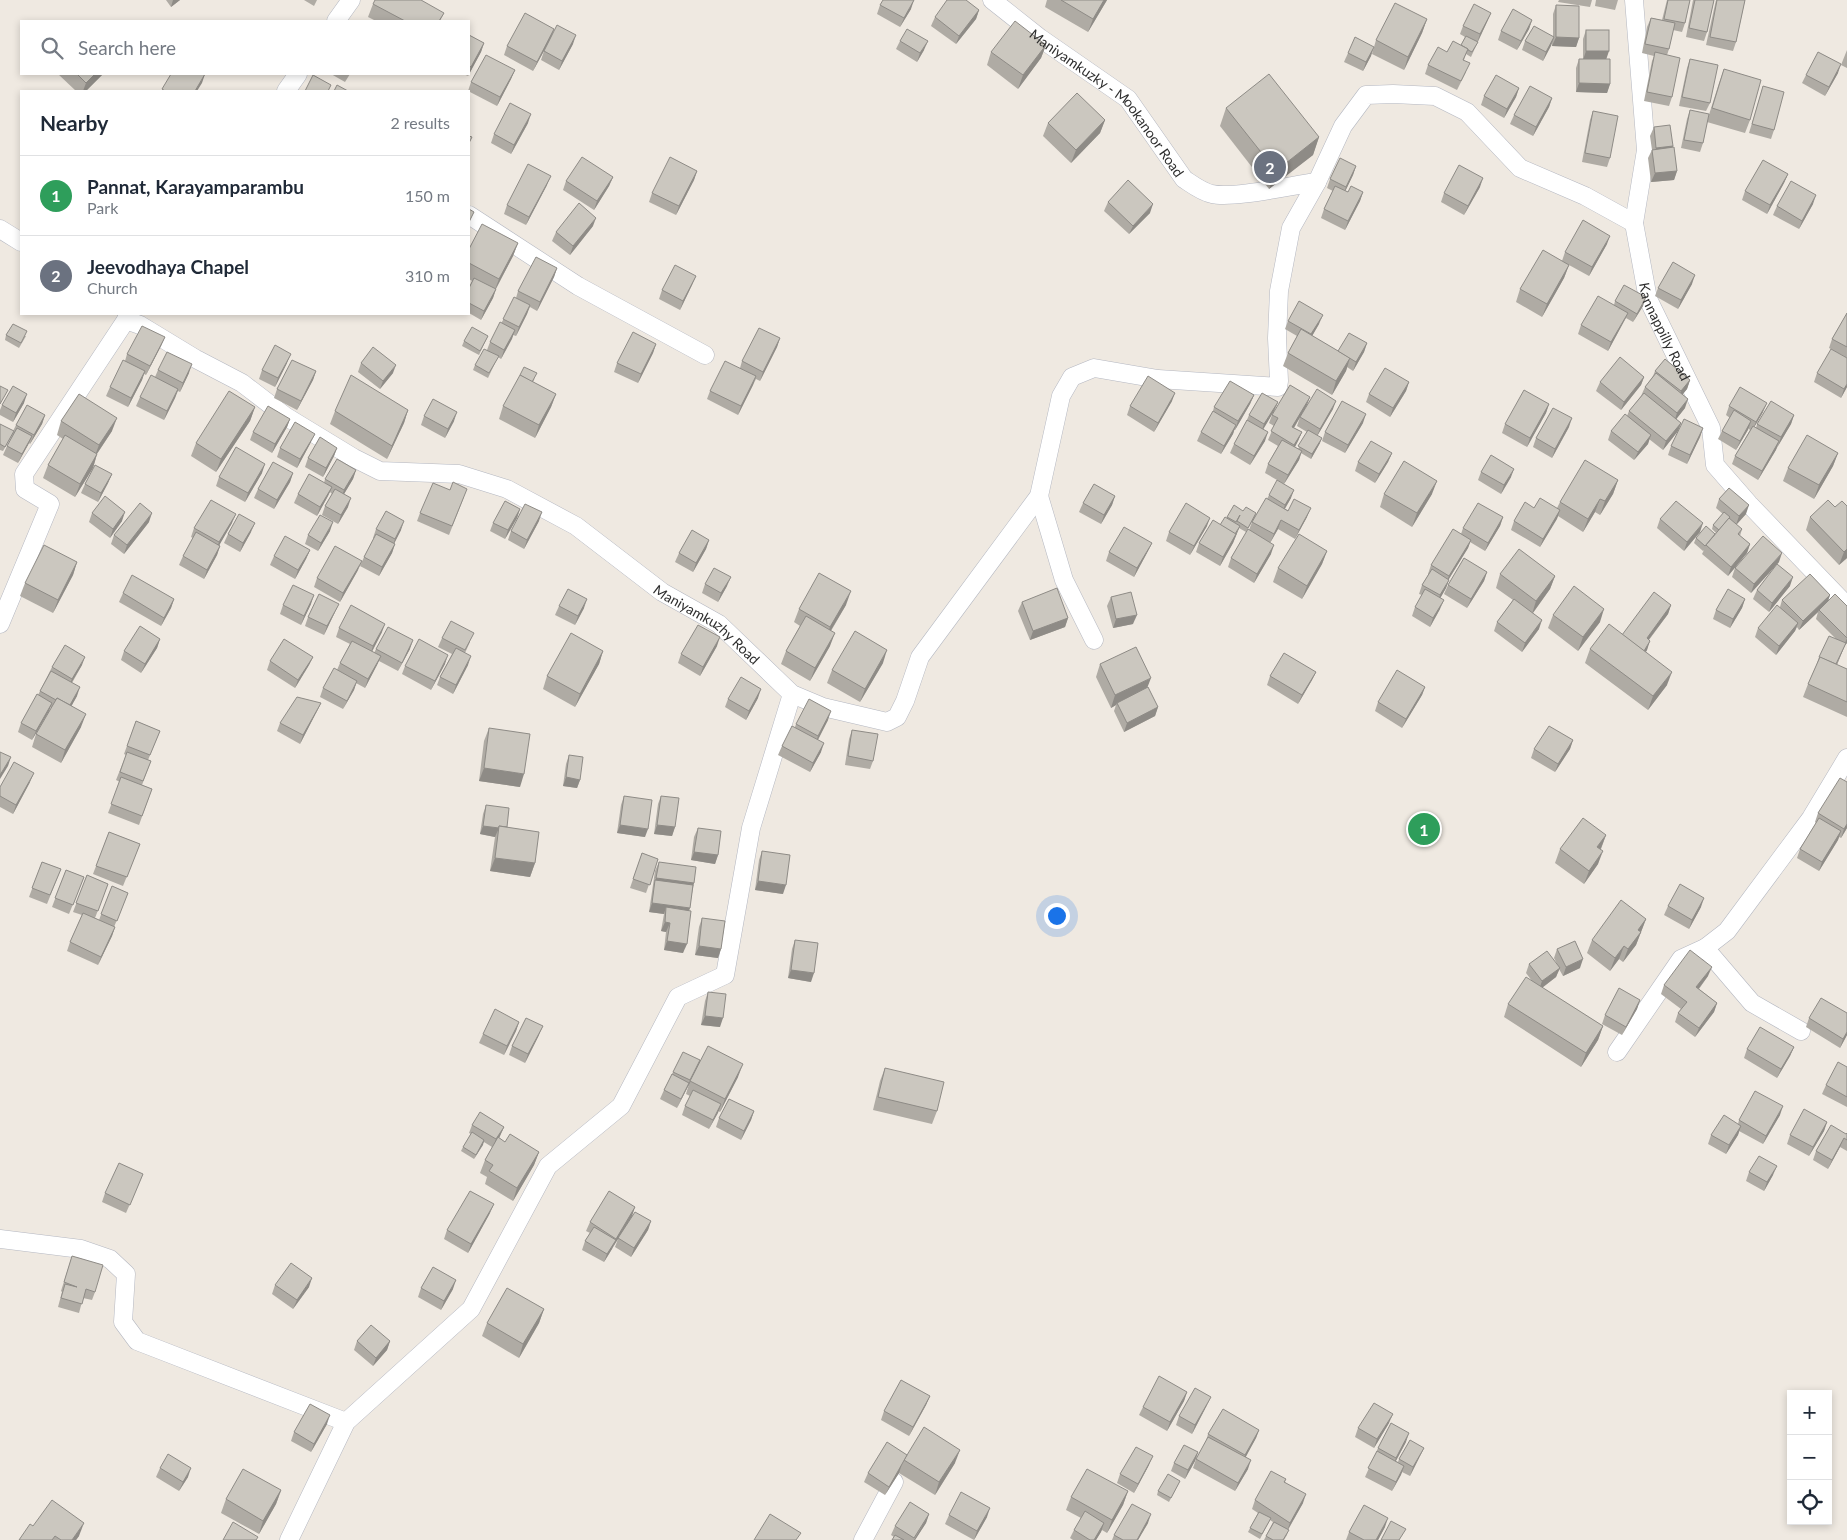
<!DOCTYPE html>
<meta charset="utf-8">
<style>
:root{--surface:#fff;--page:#f6f6f7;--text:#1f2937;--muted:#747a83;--line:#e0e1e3;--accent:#4264fb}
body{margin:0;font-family:Lato,sans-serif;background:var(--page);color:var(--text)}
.controls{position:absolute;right:15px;bottom:15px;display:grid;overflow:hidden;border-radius:0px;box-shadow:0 2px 8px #0003}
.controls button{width:45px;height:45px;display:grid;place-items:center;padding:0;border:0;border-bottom:1px solid var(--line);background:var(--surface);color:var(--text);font:25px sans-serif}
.you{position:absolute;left:1056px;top:915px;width:18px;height:18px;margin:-12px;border:4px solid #fff;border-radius:50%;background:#1a73e8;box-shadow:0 0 0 8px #1a73e833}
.badge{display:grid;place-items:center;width:32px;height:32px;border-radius:50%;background:var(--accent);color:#fff;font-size:16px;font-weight:700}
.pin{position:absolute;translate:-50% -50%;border:2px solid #fff;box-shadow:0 1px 5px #0006}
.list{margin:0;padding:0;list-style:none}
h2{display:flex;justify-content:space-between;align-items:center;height:65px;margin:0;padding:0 20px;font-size:21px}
h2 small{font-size:16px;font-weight:400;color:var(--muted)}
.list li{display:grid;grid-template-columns:32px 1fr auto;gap:15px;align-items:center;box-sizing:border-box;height:80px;padding:0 20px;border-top:1px solid var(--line)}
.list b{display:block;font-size:19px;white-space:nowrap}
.list p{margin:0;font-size:16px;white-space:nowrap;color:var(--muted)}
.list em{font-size:16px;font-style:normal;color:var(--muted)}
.icon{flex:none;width:28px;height:28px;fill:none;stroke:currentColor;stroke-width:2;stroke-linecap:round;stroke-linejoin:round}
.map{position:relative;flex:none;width:1847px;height:1540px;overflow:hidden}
.search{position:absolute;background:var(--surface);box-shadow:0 2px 8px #0003;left:20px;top:20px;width:450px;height:55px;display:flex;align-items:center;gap:12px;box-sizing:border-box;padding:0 18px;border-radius:0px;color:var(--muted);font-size:19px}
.panel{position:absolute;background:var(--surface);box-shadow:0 2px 8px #0003;left:20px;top:90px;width:450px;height:225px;border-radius:0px}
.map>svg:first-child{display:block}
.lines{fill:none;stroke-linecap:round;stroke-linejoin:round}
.minor-casing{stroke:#b4b7c1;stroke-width:19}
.minor{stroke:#fff;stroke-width:18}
.wall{fill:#afaba4}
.shaded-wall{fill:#8e8b86}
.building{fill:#cbc7bf;stroke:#8e8b86}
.labels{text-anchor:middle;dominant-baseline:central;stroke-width:5;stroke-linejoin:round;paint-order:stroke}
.street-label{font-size:14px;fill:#2e2e2e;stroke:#fff}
</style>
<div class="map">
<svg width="1847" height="1540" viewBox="0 0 1847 1540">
<rect width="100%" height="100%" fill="#efe9e1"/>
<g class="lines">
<g class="minor-casing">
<g id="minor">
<path id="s1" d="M 992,0 L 1040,38 L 1128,99 L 1184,179 C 1193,185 1202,192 1212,194 C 1233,199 1293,185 1317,182 L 1343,126 L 1366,95 L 1393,94 L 1435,96 L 1467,112 L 1520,168 L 1585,196 L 1634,223"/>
<path id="s2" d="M 1634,0 L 1646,150 L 1634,223 L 1648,299 L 1711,428 L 1715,465 L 1749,504 L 1847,606"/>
<path d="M 336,21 L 351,0"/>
<path d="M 286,91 L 298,74"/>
<path d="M 469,215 L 578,286 L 705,355"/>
<path d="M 0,229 L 21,242"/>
<path id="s3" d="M 126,320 L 140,325 L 196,359 L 242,383 L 285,416 L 354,458 L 380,471 L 459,474 L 507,489 L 576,526 L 662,592 L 719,624 L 792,694 L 823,707 L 887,722 L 897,717 L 905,701 L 920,657 L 1039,496 L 1061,396 L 1072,377 L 1094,368 L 1158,379 L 1278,387 L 1279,381 L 1277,338 L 1279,291 L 1291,228 L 1317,182"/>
<path d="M 1039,496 L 1064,580 L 1094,640"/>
<path d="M 0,624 L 50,504 L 25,489 L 24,474 L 126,320 L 128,314"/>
<path d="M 1705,948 L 1752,1003 L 1801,1031"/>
<path d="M 1617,1052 L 1681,959 L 1705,948 L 1727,931 L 1811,818 L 1847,758"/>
<path d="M 0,1239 L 81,1249 L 110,1259 L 126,1274 L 123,1322 L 137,1341 L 346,1422"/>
<path d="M 289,1540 L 346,1422 L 471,1309 L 548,1166 L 621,1106 L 678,997 L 725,975 L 751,828 L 792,694"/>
<path d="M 863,1540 L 894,1482"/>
</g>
</g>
<use href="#minor" class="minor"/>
</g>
<g class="wall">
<path d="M 166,0 L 180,0 L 171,7 Z"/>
<path d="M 304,0 L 317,0 L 314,6 Z"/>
<path d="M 1047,0 L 1107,0 L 1088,32 L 1045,7 Z"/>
<path d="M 1559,0 L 1592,0 L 1590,7 L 1558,2 Z"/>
<path d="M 1596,0 L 1618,0 L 1615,10 L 1595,6 Z"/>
<path d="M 1667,0 L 1690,0 L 1685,23 L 1682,32 L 1673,30 L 1669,49 L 1667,55 L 1672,97 L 1669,106 L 1644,101 L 1652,61 L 1654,56 L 1642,53 L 1647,27 L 1651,18 L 1662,20 Z"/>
<path d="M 1693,0 L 1714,0 L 1707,32 L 1704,41 L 1686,37 Z"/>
<path d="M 1716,0 L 1745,0 L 1736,42 L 1733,51 L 1706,45 Z"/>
<path d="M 373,4 L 444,13 L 440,21 L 376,21 L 368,17 Z"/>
<path d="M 880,5 L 911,9 L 900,27 L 877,14 Z"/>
<path d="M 1556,5 L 1579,38 L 1576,47 L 1552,46 L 1552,42 L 1543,61 L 1522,50 L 1525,41 L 1553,36 L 1553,14 Z"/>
<path d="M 979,10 L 976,19 L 956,44 L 931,26 L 935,17 Z"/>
<path d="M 1491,13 L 1487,22 L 1471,57 L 1466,54 L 1464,60 L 1466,72 L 1457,90 L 1425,74 L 1428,65 L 1447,52 L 1461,45 L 1465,37 L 1460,34 L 1463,26 Z"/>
<path d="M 1427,19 L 1422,33 L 1404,70 L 1372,54 L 1376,40 Z"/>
<path d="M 1532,20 L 1529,29 L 1517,50 L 1498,40 L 1501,31 Z"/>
<path d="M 554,29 L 551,38 L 533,71 L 504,55 L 507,46 Z"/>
<path d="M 1586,30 L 1606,59 L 1610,84 L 1607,93 L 1576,92 L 1576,68 L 1579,59 L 1583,59 L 1583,39 Z"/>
<path d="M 469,35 L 484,43 L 481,52 L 468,76 L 463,74 L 469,74 Z"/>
<path d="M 900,41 L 924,50 L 917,62 L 896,49 Z"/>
<path d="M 573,44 L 559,70 L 541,60 L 544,51 Z"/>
<path d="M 1046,45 L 1041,58 L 1018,89 L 987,65 L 991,52 Z"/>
<path d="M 1847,50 L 1847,68 L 1841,65 Z"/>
<path d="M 1348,53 L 1371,56 L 1363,71 L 1344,62 Z"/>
<path d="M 1690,59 L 1710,103 L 1706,111 L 1679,106 L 1687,68 Z"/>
<path d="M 1724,69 L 1750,120 L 1745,133 L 1707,122 L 1703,143 L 1700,152 L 1681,148 L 1687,119 L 1690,110 L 1707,121 L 1719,83 Z"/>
<path d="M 515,70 L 511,79 L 497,106 L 468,91 L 471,82 Z"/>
<path d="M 1838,73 L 1825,96 L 1802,83 L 1806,75 Z"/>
<path d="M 58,74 L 103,74 L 86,91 L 76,91 Z"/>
<path d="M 331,74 L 350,74 L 345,82 Z"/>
<path d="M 1763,86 L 1774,130 L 1771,139 L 1749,133 Z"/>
<path d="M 1519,88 L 1516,97 L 1504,118 L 1481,105 L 1484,96 Z"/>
<path d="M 1552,98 L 1549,107 L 1533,136 L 1510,124 L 1514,115 Z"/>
<path d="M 1226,108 L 1319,137 L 1313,155 L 1269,189 L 1220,126 Z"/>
<path d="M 1593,111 L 1610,158 L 1607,167 L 1582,162 L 1590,120 Z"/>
<path d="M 1105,120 L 1100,133 L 1071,163 L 1043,136 L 1048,123 Z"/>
<path d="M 528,123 L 511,154 L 491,143 L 494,134 Z"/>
<path d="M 1654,127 L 1673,146 L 1672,147 L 1677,171 L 1674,180 L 1651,182 L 1648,158 L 1652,150 L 1650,136 Z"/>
<path d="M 1356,166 L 1353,175 L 1345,191 L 1348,192 L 1363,192 L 1360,201 L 1345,230 L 1321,218 L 1324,209 L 1333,191 L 1327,188 L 1330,179 Z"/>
<path d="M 697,171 L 694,180 L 676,215 L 649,202 L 652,193 Z"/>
<path d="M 1788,174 L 1784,183 L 1767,214 L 1742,200 L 1745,191 Z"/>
<path d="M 613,177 L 609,186 L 594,210 L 563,190 L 566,181 Z"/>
<path d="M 547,185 L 526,225 L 504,214 L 507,205 Z"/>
<path d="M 1480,187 L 1464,215 L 1441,202 L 1444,193 Z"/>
<path d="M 1108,202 L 1150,213 L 1129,234 L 1104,211 Z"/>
<path d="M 1813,204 L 1799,229 L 1773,215 L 1777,206 Z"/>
<path d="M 593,226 L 570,255 L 552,241 L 556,232 Z"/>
<path d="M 518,243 L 513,256 L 496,289 L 493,298 L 481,320 L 469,313 L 469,288 L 472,281 L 469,279 L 469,249 Z"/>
<path d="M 1607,244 L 1589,276 L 1569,265 L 1564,278 L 1542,317 L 1516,302 L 1520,289 L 1562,261 L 1565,252 Z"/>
<path d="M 557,268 L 554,277 L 537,311 L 530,307 L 527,314 L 516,336 L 513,335 L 501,359 L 498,357 L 488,378 L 473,370 L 475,365 L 487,350 L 490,342 L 516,298 L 518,291 Z"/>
<path d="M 696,276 L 692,285 L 680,310 L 659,299 L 662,290 Z"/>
<path d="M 1692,284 L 1678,309 L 1655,296 L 1658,288 Z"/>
<path d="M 1615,301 L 1643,306 L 1633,322 L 1626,318 L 1608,351 L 1578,334 L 1581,325 L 1614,305 Z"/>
<path d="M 1847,313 L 1847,358 L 1829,348 L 1832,339 Z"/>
<path d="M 1288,321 L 1319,324 L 1312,336 L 1338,351 L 1367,343 L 1364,352 L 1353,371 L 1347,367 L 1346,371 L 1332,395 L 1283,366 L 1288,353 L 1297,336 L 1285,329 Z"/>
<path d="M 6,335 L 26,336 L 19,348 L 5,340 Z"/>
<path d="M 488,336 L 479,355 L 462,346 L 464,341 Z"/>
<path d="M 165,337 L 161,346 L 146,375 L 144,374 L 142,380 L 128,407 L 106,396 L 110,387 L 125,361 L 127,354 Z"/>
<path d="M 780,338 L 777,347 L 760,381 L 756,379 L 738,415 L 707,399 L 710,391 L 740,368 L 742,361 Z"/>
<path d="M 656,344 L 653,353 L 638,383 L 614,372 L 617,363 Z"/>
<path d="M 287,363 L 275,387 L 259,379 L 262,370 Z"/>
<path d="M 361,363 L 393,373 L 380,389 L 358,372 Z"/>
<path d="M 158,370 L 189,373 L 180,392 L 178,391 L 175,398 L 164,420 L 136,406 L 140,397 L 155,377 Z"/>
<path d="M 316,371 L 313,380 L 297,410 L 274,398 L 277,389 Z"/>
<path d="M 1655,371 L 1690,380 L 1687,389 L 1682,395 L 1685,408 L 1676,419 L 1681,423 L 1678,431 L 1663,450 L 1649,439 L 1648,444 L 1634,460 L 1608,440 L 1611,431 L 1627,416 L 1629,411 L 1641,396 L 1645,387 L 1653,376 Z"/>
<path d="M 1817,373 L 1847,387 L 1841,398 L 1814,382 Z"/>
<path d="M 1644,377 L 1641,385 L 1621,410 L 1596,391 L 1600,382 Z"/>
<path d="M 535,378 L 533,382 L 556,394 L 551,407 L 535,438 L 499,419 L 503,406 Z"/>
<path d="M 1409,382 L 1406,391 L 1390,417 L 1366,402 L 1369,394 Z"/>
<path d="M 1254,395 L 1250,404 L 1235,430 L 1234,430 L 1233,434 L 1221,454 L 1197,441 L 1201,432 L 1213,411 L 1214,407 Z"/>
<path d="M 1172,401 L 1154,432 L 1127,415 L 1130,406 Z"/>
<path d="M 1278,402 L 1274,411 L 1263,429 L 1265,441 L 1250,465 L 1230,453 L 1234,444 L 1246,422 L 1249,415 Z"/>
<path d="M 24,403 L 13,422 L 0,415 L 0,410 L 2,405 Z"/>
<path d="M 1549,404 L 1546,413 L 1527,447 L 1502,433 L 1505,424 Z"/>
<path d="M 1307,405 L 1294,428 L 1302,432 L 1298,441 L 1295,447 L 1298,449 L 1307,432 L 1297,426 L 1300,417 L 1333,409 L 1317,436 L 1320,443 L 1311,459 L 1301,453 L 1299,460 L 1284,484 L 1265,473 L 1268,464 L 1278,446 L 1268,440 L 1274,426 L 1269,423 L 1272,415 Z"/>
<path d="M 1729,406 L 1763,412 L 1754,427 L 1756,428 L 1757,424 L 1794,415 L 1791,424 L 1758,480 L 1732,464 L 1735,456 L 1750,430 L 1748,428 L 1736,450 L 1718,439 L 1722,431 L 1730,418 L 1726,415 Z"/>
<path d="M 255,407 L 250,421 L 216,472 L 191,456 L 196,443 Z"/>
<path d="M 408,410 L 404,423 L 387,459 L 330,424 L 335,411 Z"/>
<path d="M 45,415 L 42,424 L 30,444 L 29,443 L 18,463 L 3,455 L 7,446 L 13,434 L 3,451 L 0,450 L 0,424 L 13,431 L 16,425 Z"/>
<path d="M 424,416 L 454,421 L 445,438 L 421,425 Z"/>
<path d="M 290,419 L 287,427 L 272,453 L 250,440 L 253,432 Z"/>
<path d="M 61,421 L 112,431 L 97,454 L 93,468 L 75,497 L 43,478 L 48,465 L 63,439 L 57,435 Z"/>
<path d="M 1363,423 L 1345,453 L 1322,441 L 1325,432 Z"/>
<path d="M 1569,427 L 1552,458 L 1533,447 L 1536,438 Z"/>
<path d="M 1703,428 L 1700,437 L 1687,464 L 1668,455 L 1671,446 Z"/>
<path d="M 311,442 L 297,468 L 277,457 L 280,448 Z"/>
<path d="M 337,448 L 334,456 L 323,477 L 305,467 L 308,458 Z"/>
<path d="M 1392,453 L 1388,462 L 1375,483 L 1355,471 L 1358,462 Z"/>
<path d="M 1838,453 L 1833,466 L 1814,499 L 1783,481 L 1788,468 Z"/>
<path d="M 356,470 L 353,479 L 344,494 L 348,507 L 338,524 L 322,515 L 325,506 L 332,494 L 330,492 L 317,516 L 294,503 L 298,494 L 324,483 L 325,479 Z"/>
<path d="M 1481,472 L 1511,477 L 1501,494 L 1478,480 Z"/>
<path d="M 262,473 L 245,502 L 216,486 L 219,477 Z"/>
<path d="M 293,473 L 290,482 L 274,509 L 254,498 L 258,489 Z"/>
<path d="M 112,474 L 108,483 L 98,502 L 81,493 L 85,484 Z"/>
<path d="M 1618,480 L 1613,494 L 1600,515 L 1595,512 L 1583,532 L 1558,516 L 1540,547 L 1511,530 L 1514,521 L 1534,508 L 1557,508 L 1560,502 Z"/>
<path d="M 1384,494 L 1432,494 L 1412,527 L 1380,507 Z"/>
<path d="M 1269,495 L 1291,498 L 1285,509 L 1307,517 L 1295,539 L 1278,529 L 1270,543 L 1271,554 L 1254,583 L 1228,567 L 1231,558 L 1249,530 L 1252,522 L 1267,499 Z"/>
<path d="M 1115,496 L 1112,505 L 1101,524 L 1079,512 L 1083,503 Z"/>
<path d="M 464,497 L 449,535 L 417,521 L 420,513 Z"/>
<path d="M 1719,499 L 1746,514 L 1736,525 L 1742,529 L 1740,536 L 1750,544 L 1747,553 L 1728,576 L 1702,554 L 1704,550 L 1703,551 L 1694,543 L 1696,538 L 1715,534 L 1716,533 L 1712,529 L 1713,525 L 1723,514 L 1716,508 Z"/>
<path d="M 1847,506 L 1847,558 L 1839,565 L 1806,530 L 1810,517 L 1835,507 Z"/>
<path d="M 520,509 L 517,518 L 505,539 L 490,531 L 493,523 Z"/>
<path d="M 1243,511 L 1256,513 L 1255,517 L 1246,532 L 1239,528 L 1233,543 L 1220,566 L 1196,552 L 1199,543 L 1220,525 L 1227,517 Z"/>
<path d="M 92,513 L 122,521 L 110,538 L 89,522 Z"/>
<path d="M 1503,517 L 1500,526 L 1485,551 L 1470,542 L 1468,548 L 1449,579 L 1446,588 L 1440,598 L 1440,609 L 1430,627 L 1412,616 L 1415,607 L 1422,595 L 1419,594 L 1422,585 L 1428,575 L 1428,574 L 1431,565 L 1461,534 L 1463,528 Z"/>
<path d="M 1660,519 L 1700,532 L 1684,551 L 1657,528 Z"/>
<path d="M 539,521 L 524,549 L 508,540 L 511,531 Z"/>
<path d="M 149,522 L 124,554 L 111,544 L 114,535 Z"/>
<path d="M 232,523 L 219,545 L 220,546 L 217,555 L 204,579 L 179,565 L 183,556 L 193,538 L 191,537 L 194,528 Z"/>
<path d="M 1207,526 L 1190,555 L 1166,541 L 1169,532 Z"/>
<path d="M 376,529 L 401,530 L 394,543 L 395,544 L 392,553 L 379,576 L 360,566 L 364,557 L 374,538 L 373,538 Z"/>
<path d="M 330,531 L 318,551 L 305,544 L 308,535 Z"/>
<path d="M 251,532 L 240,552 L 224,543 L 228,534 Z"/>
<path d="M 709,540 L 706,549 L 693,572 L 675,562 L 679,553 Z"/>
<path d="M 1152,543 L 1148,551 L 1134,577 L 1106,561 L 1109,552 Z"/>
<path d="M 310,550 L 306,559 L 295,579 L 270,565 L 274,556 Z"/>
<path d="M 1327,551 L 1322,564 L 1302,599 L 1273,582 L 1278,568 Z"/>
<path d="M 77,562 L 73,575 L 53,613 L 20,596 L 25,583 Z"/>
<path d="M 1779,562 L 1751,593 L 1732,577 L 1735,568 Z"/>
<path d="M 358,570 L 340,602 L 314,587 L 317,578 Z"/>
<path d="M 1487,572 L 1484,581 L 1467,608 L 1444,594 L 1448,585 Z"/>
<path d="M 1500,574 L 1555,576 L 1550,589 L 1533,613 L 1539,629 L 1522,652 L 1494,631 L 1497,622 L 1513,600 L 1496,588 Z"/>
<path d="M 705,584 L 727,586 L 718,602 L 702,593 Z"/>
<path d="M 1790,586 L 1769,612 L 1753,599 L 1757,590 Z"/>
<path d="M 123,593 L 174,599 L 171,608 L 161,626 L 119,602 Z"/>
<path d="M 1830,595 L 1828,601 L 1847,606 L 1847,643 L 1845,645 L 1837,665 L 1847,669 L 1847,717 L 1803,697 L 1808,684 L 1816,666 L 1819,657 L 1836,639 L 1816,619 L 1818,612 L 1799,630 L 1797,627 L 1795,631 L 1776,655 L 1755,637 L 1758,628 L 1780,607 L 1782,600 Z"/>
<path d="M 1111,597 L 1133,624 L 1113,628 L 1107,606 Z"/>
<path d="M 1745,599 L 1742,608 L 1730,628 L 1713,619 L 1716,610 Z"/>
<path d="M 1022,602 L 1068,618 L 1065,627 L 1030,640 L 1018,611 Z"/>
<path d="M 311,604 L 301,625 L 280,614 L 283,605 Z"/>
<path d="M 846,605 L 831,631 L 830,646 L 810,681 L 781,664 L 786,651 L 800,626 L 794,622 L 799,609 Z"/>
<path d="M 1671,605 L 1668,614 L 1649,640 L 1647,650 L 1646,652 L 1667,685 L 1648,710 L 1585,663 L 1590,649 L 1622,635 Z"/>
<path d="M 559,606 L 584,608 L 575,625 L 555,615 Z"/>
<path d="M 335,612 L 324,635 L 305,626 L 308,617 Z"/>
<path d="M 1553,615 L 1600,622 L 1578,651 L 1548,628 Z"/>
<path d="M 339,628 L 382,632 L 372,652 L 374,653 L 376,649 L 410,649 L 398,671 L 379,661 L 365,688 L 356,683 L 354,690 L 343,709 L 320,697 L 323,688 L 337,670 L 340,663 L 350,644 L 336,637 Z"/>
<path d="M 442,638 L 470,642 L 465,653 L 468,665 L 453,694 L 437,685 L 440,677 L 452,654 L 438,647 Z"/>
<path d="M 160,639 L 157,648 L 141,673 L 121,660 L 124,651 Z"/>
<path d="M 717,646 L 700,676 L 678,663 L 681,654 Z"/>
<path d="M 603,651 L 599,664 L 575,707 L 543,689 L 547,676 Z"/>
<path d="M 313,657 L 309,665 L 295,688 L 267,670 L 270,661 Z"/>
<path d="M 883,663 L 860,702 L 827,683 L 832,670 Z"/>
<path d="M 445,664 L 431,690 L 402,674 L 405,666 Z"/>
<path d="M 1100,664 L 1147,688 L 1158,707 L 1155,716 L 1124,732 L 1114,711 L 1116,705 L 1111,708 L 1096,677 Z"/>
<path d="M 82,665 L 72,683 L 77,696 L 71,706 L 81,727 L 61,763 L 32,747 L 36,734 L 51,708 L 50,707 L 49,711 L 32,740 L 18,732 L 21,723 L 38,695 L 52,667 Z"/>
<path d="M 1316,672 L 1312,680 L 1298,704 L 1267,685 L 1270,676 Z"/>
<path d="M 1425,687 L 1422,695 L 1402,728 L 1375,711 L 1378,702 Z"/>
<path d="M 758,698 L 746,720 L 725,707 L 728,699 Z"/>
<path d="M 321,703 L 317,711 L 300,744 L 277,731 L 280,723 Z"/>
<path d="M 828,720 L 818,740 L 821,752 L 810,772 L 778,755 L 782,746 L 795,727 L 796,724 Z"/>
<path d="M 136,721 L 160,731 L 148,760 L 151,761 L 142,785 L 152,789 L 139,825 L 108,813 L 120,782 L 116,780 L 126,755 L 124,754 Z"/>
<path d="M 489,728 L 520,787 L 479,781 L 484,741 Z"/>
<path d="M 852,730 L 873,761 L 870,769 L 845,765 L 849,739 Z"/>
<path d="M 1573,740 L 1570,749 L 1555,772 L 1531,758 L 1534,749 Z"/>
<path d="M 569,755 L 580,780 L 577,788 L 563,786 L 566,764 Z"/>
<path d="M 30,782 L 13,814 L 0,807 L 0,787 Z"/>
<path d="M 1847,782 L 1847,828 L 1841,838 L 1839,837 L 1838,840 L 1819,871 L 1797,858 L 1800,849 L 1816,823 L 1815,822 L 1818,813 Z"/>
<path d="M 624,796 L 645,837 L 617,833 L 621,805 Z"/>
<path d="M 661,796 L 675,827 L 672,836 L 654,834 L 658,804 Z"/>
<path d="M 486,805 L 507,827 L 535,863 L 530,877 L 490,871 L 495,837 L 480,834 L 483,814 Z"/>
<path d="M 698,828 L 718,855 L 715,864 L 691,860 L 694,837 Z"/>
<path d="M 109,832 L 140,844 L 123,886 L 93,874 Z"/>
<path d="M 1606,835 L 1601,849 L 1598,864 L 1584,884 L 1555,863 L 1560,849 Z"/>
<path d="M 762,851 L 783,894 L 755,890 L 759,860 Z"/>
<path d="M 642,853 L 658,859 L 646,893 L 630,888 Z"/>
<path d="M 42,862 L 61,869 L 47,904 L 29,897 Z"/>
<path d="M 659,862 L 694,883 L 689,910 L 683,953 L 664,950 L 666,932 L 661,931 L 664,914 L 649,912 L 655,871 Z"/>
<path d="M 66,870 L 84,877 L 69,914 L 52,907 Z"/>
<path d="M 87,875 L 108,884 L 95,918 L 99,920 L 112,886 L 128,893 L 114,927 L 115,927 L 112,936 L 98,965 L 67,951 L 70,942 L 82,915 L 73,912 Z"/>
<path d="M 1668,906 L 1701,907 L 1689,929 L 1664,915 Z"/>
<path d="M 702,918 L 721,949 L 718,958 L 695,955 L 699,927 Z"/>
<path d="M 1646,919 L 1636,945 L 1623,962 L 1619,959 L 1610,971 L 1587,953 L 1592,940 Z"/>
<path d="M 795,940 L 811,982 L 788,978 L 792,949 Z"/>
<path d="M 1557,949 L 1580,968 L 1563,976 L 1559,969 L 1556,977 L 1542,988 L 1603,1026 L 1598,1040 L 1581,1067 L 1504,1017 L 1508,1004 L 1532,981 L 1526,973 L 1529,964 L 1558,966 L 1554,958 Z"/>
<path d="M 1708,976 L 1699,989 L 1717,1003 L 1714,1012 L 1695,1037 L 1675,1022 L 1678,1013 L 1681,1009 L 1661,994 L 1664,985 Z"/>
<path d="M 708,992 L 720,1027 L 701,1025 L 705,1001 Z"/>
<path d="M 1640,1000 L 1637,1009 L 1622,1035 L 1602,1024 L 1605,1015 Z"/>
<path d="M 1847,1013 L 1847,1035 L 1840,1048 L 1806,1027 L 1809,1018 Z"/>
<path d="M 519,1022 L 516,1031 L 504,1055 L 479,1043 L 483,1034 Z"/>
<path d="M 539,1035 L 525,1063 L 509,1055 L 512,1046 Z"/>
<path d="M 1794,1047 L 1790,1056 L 1777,1078 L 1744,1058 L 1747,1049 Z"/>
<path d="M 700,1060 L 698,1067 L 738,1077 L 720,1112 L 718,1111 L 709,1129 L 682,1115 L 685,1106 L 690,1096 L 686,1094 L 689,1084 L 677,1108 L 660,1099 L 664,1090 L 673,1072 Z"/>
<path d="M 1847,1067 L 1847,1107 L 1822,1094 L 1826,1085 Z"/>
<path d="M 885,1068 L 937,1111 L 932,1124 L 873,1110 L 880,1081 Z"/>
<path d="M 754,1111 L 751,1120 L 741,1140 L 716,1127 L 719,1118 Z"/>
<path d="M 1780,1115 L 1763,1144 L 1739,1131 L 1738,1135 L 1726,1154 L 1708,1144 L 1711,1135 L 1738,1124 L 1739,1120 Z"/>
<path d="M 1827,1122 L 1824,1131 L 1809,1156 L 1787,1144 L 1790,1135 Z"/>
<path d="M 472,1125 L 504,1127 L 499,1138 L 505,1142 L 539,1152 L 534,1165 L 513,1201 L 485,1184 L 487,1177 L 480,1173 L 485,1160 L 492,1147 L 484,1142 L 474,1159 L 461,1151 L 463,1147 L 471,1134 L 469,1133 Z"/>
<path d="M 1847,1133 L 1847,1151 L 1840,1147 L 1828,1169 L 1813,1160 L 1816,1151 L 1846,1134 Z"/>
<path d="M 1749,1172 L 1773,1175 L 1764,1191 L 1746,1181 Z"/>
<path d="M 143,1174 L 126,1213 L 102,1202 L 105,1193 Z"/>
<path d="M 635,1207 L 632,1215 L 651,1221 L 648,1230 L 631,1257 L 615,1247 L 618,1239 L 604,1262 L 582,1250 L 585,1241 L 590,1233 L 586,1231 L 590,1222 Z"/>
<path d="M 490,1213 L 468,1253 L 444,1239 L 447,1230 Z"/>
<path d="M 72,1256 L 95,1292 L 92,1300 L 83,1298 L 79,1313 L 58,1307 L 62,1292 L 61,1291 Z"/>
<path d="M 275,1285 L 309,1287 L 293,1309 L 272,1294 Z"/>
<path d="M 421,1288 L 453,1289 L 441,1310 L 418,1297 Z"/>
<path d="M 544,1309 L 539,1323 L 519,1358 L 482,1336 L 487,1323 Z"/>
<path d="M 357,1341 L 390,1341 L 387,1350 L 373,1366 L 354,1350 Z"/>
<path d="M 1187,1392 L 1184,1401 L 1167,1431 L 1139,1415 L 1143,1407 Z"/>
<path d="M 930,1396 L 926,1405 L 909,1436 L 881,1420 L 884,1411 Z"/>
<path d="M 1207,1405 L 1192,1434 L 1176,1425 L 1179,1416 Z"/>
<path d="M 1389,1423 L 1374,1448 L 1355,1437 L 1358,1428 Z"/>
<path d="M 327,1424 L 311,1452 L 291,1441 L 294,1432 Z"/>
<path d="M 1259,1430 L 1256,1438 L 1245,1457 L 1248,1469 L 1235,1491 L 1193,1468 L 1196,1459 L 1206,1441 L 1208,1434 Z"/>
<path d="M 1406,1442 L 1396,1461 L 1398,1462 L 1399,1459 L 1424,1448 L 1410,1476 L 1402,1472 L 1392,1491 L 1365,1477 L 1378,1448 Z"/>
<path d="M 1198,1452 L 1195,1461 L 1185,1479 L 1171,1471 L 1174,1463 Z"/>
<path d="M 907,1455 L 955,1463 L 935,1495 L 899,1473 L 885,1495 L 864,1482 L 868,1473 Z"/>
<path d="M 1149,1465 L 1134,1493 L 1117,1483 L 1120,1474 Z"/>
<path d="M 160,1468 L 188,1477 L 179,1491 L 156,1477 Z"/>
<path d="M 1286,1479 L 1285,1482 L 1303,1503 L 1288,1530 L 1287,1535 L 1284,1540 L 1264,1540 L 1273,1522 L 1270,1520 L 1260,1539 L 1248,1532 L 1258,1513 L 1252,1509 L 1255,1500 Z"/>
<path d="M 1180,1481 L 1169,1502 L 1157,1495 L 1158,1491 Z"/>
<path d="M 281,1491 L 276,1504 L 259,1534 L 221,1513 L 226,1499 Z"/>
<path d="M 1128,1491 L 1123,1505 L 1107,1533 L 1102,1530 L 1096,1540 L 1073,1540 L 1070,1538 L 1074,1530 L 1081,1518 L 1066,1510 L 1071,1497 Z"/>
<path d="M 929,1514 L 926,1523 L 915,1540 L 892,1540 L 894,1537 L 891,1535 L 895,1526 Z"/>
<path d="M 949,1515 L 987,1517 L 974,1540 L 945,1524 Z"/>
<path d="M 1148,1523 L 1138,1540 L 1112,1540 L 1114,1535 Z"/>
<path d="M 33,1526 L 79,1536 L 76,1540 L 19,1540 Z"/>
<path d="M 1385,1527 L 1378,1540 L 1346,1540 L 1349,1532 Z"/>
</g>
<g class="shaded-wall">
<path d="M 173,0 L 180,0 L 171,7 Z"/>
<path d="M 914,0 L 911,9 L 900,27 L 904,18 Z"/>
<path d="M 1104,0 L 1107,0 L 1088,32 L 1093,19 Z"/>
<path d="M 979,10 L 976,19 L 956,44 L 959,36 Z"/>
<path d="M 1491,13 L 1487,22 L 1477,43 L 1480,34 Z"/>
<path d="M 1427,19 L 1422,33 L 1404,70 L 1408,57 Z"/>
<path d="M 1532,20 L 1529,29 L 1517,50 L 1521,41 Z"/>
<path d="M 554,29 L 551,38 L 533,71 L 537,62 Z"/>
<path d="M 576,35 L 573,44 L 559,70 L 562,61 Z"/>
<path d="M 1554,37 L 1551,46 L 1543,61 L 1546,52 Z"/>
<path d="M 1556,37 L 1579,38 L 1576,47 L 1552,46 Z"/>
<path d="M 928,41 L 924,50 L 917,62 L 920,53 Z"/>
<path d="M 484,43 L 481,52 L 468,76 L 471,67 Z"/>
<path d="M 1046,45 L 1041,58 L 1018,89 L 1023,75 Z"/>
<path d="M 1374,47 L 1371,56 L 1363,71 L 1366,62 Z"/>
<path d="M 1586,51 L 1609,51 L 1606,60 L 1583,60 Z"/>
<path d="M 1841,64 L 1838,73 L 1825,96 L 1829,87 Z"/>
<path d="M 515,70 L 511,79 L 497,106 L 500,97 Z"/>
<path d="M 95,74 L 103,74 L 86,91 L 83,91 L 86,83 Z"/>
<path d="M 205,74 L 202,83 L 197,91 L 195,91 Z"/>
<path d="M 1579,83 L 1610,84 L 1607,93 L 1576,92 Z"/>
<path d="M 1519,88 L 1516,97 L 1504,118 L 1507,109 Z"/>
<path d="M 1552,98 L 1549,107 L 1533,136 L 1536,127 Z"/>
<path d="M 531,114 L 528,123 L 511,154 L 514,145 Z"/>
<path d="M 1105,120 L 1100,133 L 1071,163 L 1076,150 Z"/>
<path d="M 1319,137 L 1313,155 L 1269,189 L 1276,171 Z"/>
<path d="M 1673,146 L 1670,154 L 1653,156 L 1656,148 Z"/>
<path d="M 1356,166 L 1353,175 L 1343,196 L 1346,187 Z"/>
<path d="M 697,171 L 694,180 L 676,215 L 679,206 Z"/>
<path d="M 1677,171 L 1674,180 L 1651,182 L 1655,173 Z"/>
<path d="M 1788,174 L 1784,183 L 1767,214 L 1770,205 Z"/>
<path d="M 551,176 L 547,185 L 526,225 L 529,217 Z"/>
<path d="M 613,177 L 609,186 L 594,210 L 597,201 Z"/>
<path d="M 1483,178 L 1480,187 L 1464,215 L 1468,206 Z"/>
<path d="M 1363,192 L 1360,201 L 1345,230 L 1348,221 Z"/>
<path d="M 1816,195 L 1813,204 L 1799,229 L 1802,221 Z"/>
<path d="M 1153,204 L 1150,213 L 1129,234 L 1133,226 Z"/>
<path d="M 596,218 L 593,226 L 570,255 L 573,246 Z"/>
<path d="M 1610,236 L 1607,244 L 1589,276 L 1592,267 Z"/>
<path d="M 518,243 L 513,256 L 494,292 L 499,279 Z"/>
<path d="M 1569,265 L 1564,278 L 1542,317 L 1547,304 Z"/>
<path d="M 557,268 L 554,277 L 537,311 L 540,302 Z"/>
<path d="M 1695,275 L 1692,284 L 1678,309 L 1681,300 Z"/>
<path d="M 696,276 L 692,285 L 680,310 L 683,301 Z"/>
<path d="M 496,289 L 493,298 L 481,320 L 484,311 Z"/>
<path d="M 1646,297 L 1643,306 L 1633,322 L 1637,314 Z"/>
<path d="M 530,305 L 527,314 L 516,336 L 519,327 Z"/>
<path d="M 1628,313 L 1624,321 L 1608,351 L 1611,342 Z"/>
<path d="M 1323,315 L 1319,324 L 1308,343 L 1311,334 Z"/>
<path d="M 515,330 L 512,339 L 501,359 L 504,350 Z"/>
<path d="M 165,337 L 161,346 L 146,375 L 150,366 Z"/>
<path d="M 780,338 L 777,347 L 760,381 L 763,372 Z"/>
<path d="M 1367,343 L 1364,352 L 1353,371 L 1356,362 Z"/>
<path d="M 656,344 L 653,353 L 638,383 L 641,374 Z"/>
<path d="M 291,354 L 287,363 L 275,387 L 278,378 Z"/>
<path d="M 1350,358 L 1346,371 L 1332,395 L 1336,381 Z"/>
<path d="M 192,364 L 189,373 L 180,392 L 183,383 Z"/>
<path d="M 396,365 L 393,373 L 380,389 L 383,381 Z"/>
<path d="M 145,371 L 142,380 L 128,407 L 131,398 Z"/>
<path d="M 316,371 L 313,380 L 297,410 L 301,401 Z"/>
<path d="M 756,376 L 753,385 L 738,415 L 741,406 Z"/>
<path d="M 1644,377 L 1641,385 L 1621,410 L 1624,402 Z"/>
<path d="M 1690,380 L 1687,389 L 1678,400 L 1681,391 Z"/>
<path d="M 1409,382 L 1406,391 L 1390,417 L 1393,408 Z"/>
<path d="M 1847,384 L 1847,387 L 1841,398 L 1844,389 Z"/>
<path d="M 178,389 L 175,398 L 164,420 L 167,411 Z"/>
<path d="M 1175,393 L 1172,401 L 1154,432 L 1158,423 Z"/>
<path d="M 27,394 L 24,403 L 13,422 L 16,413 Z"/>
<path d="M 556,394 L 551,407 L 535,438 L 539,425 Z"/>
<path d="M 1254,395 L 1250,404 L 1235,430 L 1238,421 Z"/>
<path d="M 1310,397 L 1307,405 L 1289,436 L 1292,427 Z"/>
<path d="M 1688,399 L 1685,408 L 1674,422 L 1677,413 Z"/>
<path d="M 1336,401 L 1333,409 L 1316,438 L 1320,429 Z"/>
<path d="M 1278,402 L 1274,411 L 1261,433 L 1264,424 Z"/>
<path d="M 1767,403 L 1763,412 L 1752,431 L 1756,422 Z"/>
<path d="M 1549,404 L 1546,413 L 1527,447 L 1530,438 Z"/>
<path d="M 255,407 L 250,421 L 216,472 L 221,459 Z"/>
<path d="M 408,410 L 404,423 L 387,459 L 392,446 Z"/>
<path d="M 457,412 L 454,421 L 445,438 L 448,429 Z"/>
<path d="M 1366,414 L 1363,423 L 1345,453 L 1348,445 Z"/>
<path d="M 45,415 L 42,424 L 30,444 L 34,435 Z"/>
<path d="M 1794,415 L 1791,424 L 1778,446 L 1781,437 Z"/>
<path d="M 117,418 L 112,431 L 94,458 L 99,445 Z"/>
<path d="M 1572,418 L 1569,427 L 1552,458 L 1555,449 Z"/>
<path d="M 290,419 L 287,427 L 272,453 L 275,444 Z"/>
<path d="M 1751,421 L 1748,430 L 1736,450 L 1740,441 Z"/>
<path d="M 1681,423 L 1678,431 L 1663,450 L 1666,441 Z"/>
<path d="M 1236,425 L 1233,434 L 1221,454 L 1224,446 Z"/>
<path d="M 1703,428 L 1700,437 L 1687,464 L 1690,455 Z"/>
<path d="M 1268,432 L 1265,441 L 1250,465 L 1254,456 Z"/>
<path d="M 1302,432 L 1298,441 L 1291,454 L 1294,445 Z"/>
<path d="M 315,434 L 311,442 L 297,468 L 300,459 Z"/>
<path d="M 1651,435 L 1648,444 L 1634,460 L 1638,452 Z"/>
<path d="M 32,436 L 28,445 L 18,463 L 22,454 Z"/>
<path d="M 1322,438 L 1320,443 L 1311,459 L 1312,454 Z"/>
<path d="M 1779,441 L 1776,450 L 1758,480 L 1762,471 Z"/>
<path d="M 337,448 L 334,456 L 323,477 L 326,468 Z"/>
<path d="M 1302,451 L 1299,460 L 1284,484 L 1288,475 Z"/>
<path d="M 1392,453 L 1388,462 L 1375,483 L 1379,474 Z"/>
<path d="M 1838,453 L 1833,466 L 1814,499 L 1819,485 Z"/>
<path d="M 97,454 L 93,468 L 75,497 L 80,484 Z"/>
<path d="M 265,464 L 262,473 L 245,502 L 248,493 Z"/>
<path d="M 1514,469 L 1511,477 L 1501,494 L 1504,485 Z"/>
<path d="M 356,470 L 353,479 L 341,499 L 344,490 Z"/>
<path d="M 293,473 L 290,482 L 274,509 L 277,500 Z"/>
<path d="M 112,474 L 108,483 L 98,502 L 101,493 Z"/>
<path d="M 1618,480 L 1613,494 L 1600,515 L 1605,501 Z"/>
<path d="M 1437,481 L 1432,494 L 1412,527 L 1417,513 Z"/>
<path d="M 332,487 L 328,496 L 317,516 L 320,507 Z"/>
<path d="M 1294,490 L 1291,498 L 1282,513 L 1285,505 Z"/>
<path d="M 1115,496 L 1112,505 L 1101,524 L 1104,515 Z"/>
<path d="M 351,498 L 348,507 L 338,524 L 341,515 Z"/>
<path d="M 1600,499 L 1595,512 L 1583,532 L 1588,519 Z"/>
<path d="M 1749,505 L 1746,514 L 1736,525 L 1739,516 Z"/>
<path d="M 1311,508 L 1307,517 L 1295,539 L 1299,530 Z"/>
<path d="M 520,509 L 517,518 L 505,539 L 508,530 Z"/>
<path d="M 1560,510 L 1557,519 L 1540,547 L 1543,539 Z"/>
<path d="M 125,512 L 122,521 L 110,538 L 113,529 Z"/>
<path d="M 542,512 L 539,521 L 524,549 L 527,540 Z"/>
<path d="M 152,513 L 149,522 L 124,554 L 127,545 Z"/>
<path d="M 236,514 L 232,523 L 216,551 L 219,542 Z"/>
<path d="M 1503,517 L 1500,526 L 1485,551 L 1488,543 Z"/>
<path d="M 1210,518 L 1207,526 L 1190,555 L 1194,546 Z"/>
<path d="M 1281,520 L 1278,529 L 1270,543 L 1274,534 Z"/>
<path d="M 404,521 L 401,530 L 392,548 L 395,539 Z"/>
<path d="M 333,522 L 330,531 L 318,551 L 321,543 Z"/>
<path d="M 255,523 L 251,532 L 240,552 L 243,543 Z"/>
<path d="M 1703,523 L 1700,532 L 1684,551 L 1687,542 Z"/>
<path d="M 1240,526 L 1233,543 L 1220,566 L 1223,557 Z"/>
<path d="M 709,540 L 706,549 L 693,572 L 696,563 Z"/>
<path d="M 1471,540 L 1468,548 L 1445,585 L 1449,576 Z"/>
<path d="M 1152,543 L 1148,551 L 1134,577 L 1137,568 Z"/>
<path d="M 395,544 L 392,553 L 379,576 L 382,567 Z"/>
<path d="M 1750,544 L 1747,553 L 1728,576 L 1731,567 Z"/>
<path d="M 1274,545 L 1271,554 L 1254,583 L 1257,574 Z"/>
<path d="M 220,546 L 217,555 L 204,579 L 207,570 Z"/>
<path d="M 1847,549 L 1847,558 L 1839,565 L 1844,552 Z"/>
<path d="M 310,550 L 306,559 L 295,579 L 298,570 Z"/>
<path d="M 1327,551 L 1322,564 L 1302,599 L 1307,586 Z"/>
<path d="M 1782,553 L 1779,562 L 1751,593 L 1754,584 Z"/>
<path d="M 362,561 L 358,570 L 340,602 L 343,593 Z"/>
<path d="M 77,562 L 73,575 L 53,613 L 58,600 Z"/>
<path d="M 1487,572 L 1484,581 L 1467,608 L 1471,599 Z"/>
<path d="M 1555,576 L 1550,589 L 1532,614 L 1536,601 Z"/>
<path d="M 731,577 L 727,586 L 718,602 L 721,593 Z"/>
<path d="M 1793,577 L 1790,586 L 1769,612 L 1772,603 Z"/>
<path d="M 1449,580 L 1446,588 L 1437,604 L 1440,595 Z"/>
<path d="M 851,591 L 846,605 L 825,640 L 830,627 Z"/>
<path d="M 314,595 L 311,604 L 301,625 L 304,616 Z"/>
<path d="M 1830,595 L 1827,604 L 1819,610 L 1818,612 L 1799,630 L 1803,621 Z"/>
<path d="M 174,599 L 171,608 L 161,626 L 164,618 Z"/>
<path d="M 587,599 L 584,608 L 575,625 L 578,616 Z"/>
<path d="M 1745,599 L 1742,608 L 1730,628 L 1733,619 Z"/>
<path d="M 1444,600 L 1440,609 L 1430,627 L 1433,618 Z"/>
<path d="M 339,604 L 335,612 L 324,635 L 327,626 Z"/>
<path d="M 1671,605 L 1668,614 L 1643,647 L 1647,638 Z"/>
<path d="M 1604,609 L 1600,622 L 1578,651 L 1583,637 Z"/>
<path d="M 1137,615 L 1133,624 L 1113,628 L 1116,619 Z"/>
<path d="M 1068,618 L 1065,627 L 1030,640 L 1033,631 Z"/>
<path d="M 1542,620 L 1539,629 L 1522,652 L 1525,643 Z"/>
<path d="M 1798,623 L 1795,631 L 1776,655 L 1779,646 Z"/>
<path d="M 385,624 L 382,632 L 370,655 L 373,646 Z"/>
<path d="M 835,633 L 830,646 L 810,681 L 815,668 Z"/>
<path d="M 720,637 L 717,646 L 700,676 L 703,667 Z"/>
<path d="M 1847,638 L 1847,643 L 1845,645 L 1833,674 Z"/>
<path d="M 160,639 L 157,648 L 141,673 L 145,664 Z"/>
<path d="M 413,640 L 410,649 L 398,671 L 402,663 Z"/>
<path d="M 1650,641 L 1647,650 L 1640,660 L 1643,651 Z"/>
<path d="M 887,650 L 883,663 L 860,702 L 865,689 Z"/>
<path d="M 603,651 L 599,664 L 575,707 L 580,694 Z"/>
<path d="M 448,655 L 445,664 L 431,690 L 435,681 Z"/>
<path d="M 381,656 L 377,665 L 365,688 L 368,679 Z"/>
<path d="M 471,656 L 468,665 L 453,694 L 456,685 Z"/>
<path d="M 85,657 L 82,665 L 68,688 L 72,679 Z"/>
<path d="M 313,657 L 309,665 L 295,688 L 298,680 Z"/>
<path d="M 1316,672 L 1312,680 L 1298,704 L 1302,695 Z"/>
<path d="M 1672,672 L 1667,685 L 1648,710 L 1653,696 Z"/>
<path d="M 1151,678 L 1146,691 L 1117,703 L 1116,705 L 1111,708 L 1115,695 Z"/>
<path d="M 357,681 L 354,690 L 343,709 Z"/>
<path d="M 80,687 L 77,696 L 66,716 L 69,707 Z"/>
<path d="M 1425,687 L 1422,695 L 1402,728 L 1406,719 Z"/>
<path d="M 761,689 L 758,698 L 746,720 L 749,711 Z"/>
<path d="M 52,703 L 49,711 L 32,740 L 36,731 Z"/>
<path d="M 321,703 L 317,711 L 300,744 L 303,735 Z"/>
<path d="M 1158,707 L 1155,716 L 1124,732 L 1127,723 Z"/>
<path d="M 831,711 L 828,720 L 815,745 L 818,736 Z"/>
<path d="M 86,714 L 81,727 L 61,763 L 65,750 Z"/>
<path d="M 1573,740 L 1570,749 L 1555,772 L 1558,764 Z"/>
<path d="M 824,743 L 821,752 L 810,772 L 813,763 Z"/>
<path d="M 11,757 L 8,766 L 0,779 L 0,775 Z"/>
<path d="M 484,768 L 524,774 L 520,787 L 479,781 Z"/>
<path d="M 34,773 L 30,782 L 13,814 L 16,805 Z"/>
<path d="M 566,777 L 580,780 L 577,788 L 563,786 Z"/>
<path d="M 1847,824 L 1847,828 L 1841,838 L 1844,829 Z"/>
<path d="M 620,825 L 648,829 L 645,837 L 617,833 Z"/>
<path d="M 657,825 L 675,827 L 672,836 L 654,834 Z"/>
<path d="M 483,826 L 499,828 L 495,837 L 480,834 Z"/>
<path d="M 1841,831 L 1838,840 L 1819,871 L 1822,862 Z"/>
<path d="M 1606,835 L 1601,848 L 1593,860 L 1597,847 Z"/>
<path d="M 1603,851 L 1598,864 L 1584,884 L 1589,871 Z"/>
<path d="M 694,852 L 718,855 L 715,864 L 691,860 Z"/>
<path d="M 495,858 L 535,863 L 530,877 L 490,871 Z"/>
<path d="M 656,878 L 694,883 L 691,892 L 655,881 Z"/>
<path d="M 758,881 L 786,885 L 783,894 L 755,890 Z"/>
<path d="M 1704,898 L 1701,907 L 1689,929 L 1692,920 Z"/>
<path d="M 652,903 L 690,908 L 687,917 L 666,907 L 664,914 L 649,912 Z"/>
<path d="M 1646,919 L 1636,945 L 1623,962 L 1628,949 L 1638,930 Z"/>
<path d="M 665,922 L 670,923 L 666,932 L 661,931 Z"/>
<path d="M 115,927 L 112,936 L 98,965 L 101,957 Z"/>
<path d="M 667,941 L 687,944 L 683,953 L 664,950 Z"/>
<path d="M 699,946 L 721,949 L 718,958 L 695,955 Z"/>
<path d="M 1624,946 L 1619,959 L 1610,971 L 1615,958 Z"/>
<path d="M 1583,959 L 1580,968 L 1563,976 L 1566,967 Z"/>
<path d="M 1712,967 L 1708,976 L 1693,996 L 1696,987 Z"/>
<path d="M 1560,968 L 1556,977 L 1539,990 L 1542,981 Z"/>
<path d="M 791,970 L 814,973 L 811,982 L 788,978 Z"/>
<path d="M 1640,1000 L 1637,1009 L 1622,1035 L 1626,1027 Z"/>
<path d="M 1717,1003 L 1714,1012 L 1695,1037 L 1699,1028 Z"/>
<path d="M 705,1016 L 723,1018 L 720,1027 L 701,1025 Z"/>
<path d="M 519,1022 L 516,1031 L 504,1055 L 507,1046 Z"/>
<path d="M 543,1026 L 539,1035 L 525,1063 L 528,1054 Z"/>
<path d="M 1603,1026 L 1598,1040 L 1581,1067 L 1586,1053 Z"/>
<path d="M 1847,1032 L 1847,1035 L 1840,1048 L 1843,1039 Z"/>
<path d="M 1794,1047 L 1790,1056 L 1777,1078 L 1781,1069 Z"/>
<path d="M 700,1060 L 697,1069 L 677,1108 L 681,1099 Z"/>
<path d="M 743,1064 L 738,1077 L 720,1112 L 725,1099 Z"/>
<path d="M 721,1104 L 718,1113 L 709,1129 L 713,1120 Z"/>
<path d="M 1783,1106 L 1780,1115 L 1763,1144 L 1766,1136 Z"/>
<path d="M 754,1111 L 751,1120 L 741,1140 L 744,1131 Z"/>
<path d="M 1827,1122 L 1824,1131 L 1809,1156 L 1813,1147 Z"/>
<path d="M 1741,1126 L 1738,1135 L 1726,1154 L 1729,1145 Z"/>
<path d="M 504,1127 L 500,1136 L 493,1148 L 496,1139 Z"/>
<path d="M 1844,1138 L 1840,1147 L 1828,1169 L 1832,1160 Z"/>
<path d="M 484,1140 L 483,1145 L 474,1159 L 476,1155 Z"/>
<path d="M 539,1152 L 534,1165 L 513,1201 L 517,1188 Z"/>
<path d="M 1777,1166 L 1773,1175 L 1764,1191 L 1767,1182 Z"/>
<path d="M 494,1204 L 490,1213 L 468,1253 L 471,1244 Z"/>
<path d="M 635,1207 L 632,1216 L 613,1247 L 616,1239 Z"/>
<path d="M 651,1221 L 648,1230 L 631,1257 L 634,1248 Z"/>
<path d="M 616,1240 L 612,1249 L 604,1262 L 607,1254 Z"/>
<path d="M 312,1278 L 309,1287 L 293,1309 L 297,1300 Z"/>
<path d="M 456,1280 L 453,1289 L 441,1310 L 444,1301 Z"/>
<path d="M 544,1309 L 539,1323 L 519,1358 L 523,1344 Z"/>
<path d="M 390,1341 L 387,1350 L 373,1366 L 376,1358 Z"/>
<path d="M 1187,1392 L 1184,1401 L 1167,1431 L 1170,1422 Z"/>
<path d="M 930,1396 L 926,1405 L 909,1436 L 913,1427 Z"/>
<path d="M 1211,1397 L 1207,1405 L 1192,1434 L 1195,1425 Z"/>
<path d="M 1393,1414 L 1389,1423 L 1374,1448 L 1377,1439 Z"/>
<path d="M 330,1415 L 327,1424 L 311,1452 L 314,1444 Z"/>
<path d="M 1259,1430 L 1256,1438 L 1242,1464 L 1245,1455 Z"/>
<path d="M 1409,1433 L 1406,1442 L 1393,1466 L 1396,1458 Z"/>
<path d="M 1424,1448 L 1410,1476 L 1413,1467 Z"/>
<path d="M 960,1450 L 955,1463 L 935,1495 L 939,1482 Z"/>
<path d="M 1198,1452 L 1195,1461 L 1185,1479 L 1188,1470 Z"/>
<path d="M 1153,1456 L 1149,1465 L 1134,1493 L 1138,1484 Z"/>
<path d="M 1251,1460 L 1248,1469 L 1235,1491 L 1238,1483 Z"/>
<path d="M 902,1464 L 899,1473 L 885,1495 L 889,1487 Z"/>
<path d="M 1404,1466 L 1401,1475 L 1392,1491 L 1396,1482 Z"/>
<path d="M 191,1468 L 188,1477 L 179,1491 L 183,1482 Z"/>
<path d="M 281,1490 L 276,1504 L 259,1534 L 263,1521 Z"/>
<path d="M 1128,1491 L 1123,1505 L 1107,1533 L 1112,1520 Z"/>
<path d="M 1306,1494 L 1303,1503 L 1287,1531 L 1290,1523 Z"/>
<path d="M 990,1508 L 987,1517 L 974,1540 L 977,1531 Z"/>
<path d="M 929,1514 L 926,1523 L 915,1540 L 914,1540 Z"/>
<path d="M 1151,1514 L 1148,1523 L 1138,1540 L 1137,1540 Z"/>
<path d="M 1388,1518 L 1385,1527 L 1378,1540 L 1376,1540 Z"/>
<path d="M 84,1523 L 79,1536 L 76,1540 L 72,1540 Z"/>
<path d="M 1104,1523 L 1101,1532 L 1096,1540 L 1094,1540 Z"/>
</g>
<g class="building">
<path d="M 375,0 L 421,0 L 444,13 L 439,21 L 405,21 L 373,4 Z"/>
<path d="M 883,0 L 914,0 L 904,18 L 880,5 Z"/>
<path d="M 947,0 L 966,0 L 979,10 L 959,36 L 935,17 Z"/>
<path d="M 1061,0 L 1104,0 L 1093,19 Z"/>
<path d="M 1668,0 L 1690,0 L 1685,23 L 1664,19 Z"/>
<path d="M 1695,0 L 1714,0 L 1707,32 L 1689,28 Z"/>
<path d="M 1717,0 L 1745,0 L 1736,42 L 1710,37 Z"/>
<path d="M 1395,3 L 1427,19 L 1408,57 L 1376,40 Z"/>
<path d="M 1474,4 L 1491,13 L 1480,34 L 1463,26 Z"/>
<path d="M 1556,5 L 1579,6 L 1579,38 L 1556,37 Z"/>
<path d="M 1513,9 L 1532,20 L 1521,41 L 1501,31 Z"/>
<path d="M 525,13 L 554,29 L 537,62 L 507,46 Z"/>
<path d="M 1651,18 L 1675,23 L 1669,49 L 1645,44 Z"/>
<path d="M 1015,21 L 1046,45 L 1023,75 L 991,52 Z"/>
<path d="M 557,25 L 576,35 L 562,61 L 544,51 Z"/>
<path d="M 1534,26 L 1554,37 L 1546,52 L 1525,41 Z"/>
<path d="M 907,29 L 928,41 L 920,53 L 900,41 Z"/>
<rect x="1586" y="30" width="23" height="21"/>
<path d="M 469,35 L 484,43 L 471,67 L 469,66 Z"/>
<path d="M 1466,36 L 1478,42 L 1472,52 L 1468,50 L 1468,49 L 1461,45 Z"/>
<path d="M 1355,37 L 1374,47 L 1366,62 L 1348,53 Z"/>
<path d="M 1453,41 L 1468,49 L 1463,60 L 1470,63 L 1461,81 L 1428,65 L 1438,47 L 1447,52 Z"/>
<path d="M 1655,52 L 1680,58 L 1672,97 L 1647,92 Z"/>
<path d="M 1818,52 L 1841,64 L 1829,87 L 1806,75 Z"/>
<path d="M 486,55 L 515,70 L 500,97 L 471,82 Z"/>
<path d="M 1579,59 L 1610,59 L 1610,84 L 1579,83 Z"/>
<path d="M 1690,59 L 1718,65 L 1710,103 L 1682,97 Z"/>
<path d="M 1724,69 L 1761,80 L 1750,120 L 1712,108 Z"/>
<path d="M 77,74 L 95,74 L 86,83 Z"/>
<path d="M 171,74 L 205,74 L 195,91 L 165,91 L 162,89 Z"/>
<path d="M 1269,74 L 1319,137 L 1276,171 L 1226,108 Z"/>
<path d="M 313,75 L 331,85 L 328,91 L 305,91 Z"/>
<path d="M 1496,75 L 1519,88 L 1507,109 L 1484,96 Z"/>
<path d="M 337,85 L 348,91 L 334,91 Z"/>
<path d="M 1530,86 L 1552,98 L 1536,127 L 1514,115 Z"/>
<path d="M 1763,86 L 1784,92 L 1774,130 L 1752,124 Z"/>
<path d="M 1077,93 L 1105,120 L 1076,150 L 1048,123 Z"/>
<path d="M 510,103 L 531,114 L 514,145 L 494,134 Z"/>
<path d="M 1690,110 L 1709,114 L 1703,143 L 1684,140 Z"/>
<path d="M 1593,111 L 1618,116 L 1610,158 L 1585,153 Z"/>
<path d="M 1670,125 L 1673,146 L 1656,148 L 1654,127 Z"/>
<path d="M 469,136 L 472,137 L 469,143 Z"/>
<path d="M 1674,147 L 1677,171 L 1655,173 L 1652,150 Z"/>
<path d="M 582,157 L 613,177 L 597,201 L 566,181 Z"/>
<path d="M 670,157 L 697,171 L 679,206 L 652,193 Z"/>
<path d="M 1340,158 L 1356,166 L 1346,187 L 1330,179 Z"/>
<path d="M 1763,160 L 1788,174 L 1770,205 L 1745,191 Z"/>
<path d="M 528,164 L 551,176 L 529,217 L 507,205 Z"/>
<path d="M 1459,165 L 1483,178 L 1468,206 L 1444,193 Z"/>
<path d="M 1128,180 L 1153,204 L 1133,226 L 1108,202 Z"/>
<path d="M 1791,181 L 1816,195 L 1802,221 L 1777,206 Z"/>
<path d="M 1335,186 L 1348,192 L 1351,186 L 1363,192 L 1348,221 L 1324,209 Z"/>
<path d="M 579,203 L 596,218 L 573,246 L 556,232 Z"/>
<path d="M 469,209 L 474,212 L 469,222 Z"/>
<path d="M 1583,220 L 1610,236 L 1592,267 L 1565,252 Z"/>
<path d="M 482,224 L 518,243 L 499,279 L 469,263 L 469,249 Z"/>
<path d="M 1543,250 L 1569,265 L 1547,304 L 1520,289 Z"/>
<path d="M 536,257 L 557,268 L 540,302 L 518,291 Z"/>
<path d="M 1673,262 L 1695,275 L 1681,300 L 1658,288 Z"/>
<path d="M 675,265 L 696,276 L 683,301 L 662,290 Z"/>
<path d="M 474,278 L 496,289 L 484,311 L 469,303 L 469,288 Z"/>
<path d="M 1624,285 L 1646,297 L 1637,314 L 1615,301 Z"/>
<path d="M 1598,296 L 1628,313 L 1611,342 L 1581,325 Z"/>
<path d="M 514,297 L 530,305 L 519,327 L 503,319 Z"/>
<path d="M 1299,301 L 1323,315 L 1311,334 L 1288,321 Z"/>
<path d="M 1847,313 L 1847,347 L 1832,339 Z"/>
<path d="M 500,322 L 515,330 L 504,350 L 490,342 Z"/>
<path d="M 13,324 L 27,331 L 21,343 L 6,335 Z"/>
<path d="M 142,326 L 165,337 L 150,366 L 127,354 Z"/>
<path d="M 472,327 L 488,336 L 480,351 L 464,341 Z"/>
<path d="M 759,328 L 780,338 L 763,372 L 742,361 Z"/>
<path d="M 1301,329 L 1350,358 L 1336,381 L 1288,353 Z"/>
<path d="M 633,332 L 656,344 L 641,374 L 617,363 Z"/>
<path d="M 1349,333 L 1367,343 L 1356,362 L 1338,351 Z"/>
<path d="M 275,345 L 291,354 L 278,378 L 262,370 Z"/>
<path d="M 373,347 L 396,365 L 383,381 L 361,363 Z"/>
<path d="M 484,349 L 499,356 L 489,373 L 475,365 Z"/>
<path d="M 1831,349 L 1847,358 L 1847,384 L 1844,389 L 1817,373 Z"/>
<path d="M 167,352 L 192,364 L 183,383 L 158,370 Z"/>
<path d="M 1620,357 L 1644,377 L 1624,402 L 1600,382 Z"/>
<path d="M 1665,359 L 1690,380 L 1681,391 L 1655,371 Z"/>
<path d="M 123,360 L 145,371 L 131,398 L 110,387 Z"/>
<path d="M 292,360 L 316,371 L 301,401 L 277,389 Z"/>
<path d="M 725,361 L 756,376 L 741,406 L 710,391 Z"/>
<path d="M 524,367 L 537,373 L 532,382 L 520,375 Z"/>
<path d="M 1385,368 L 1409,382 L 1393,408 L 1369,394 Z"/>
<path d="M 1656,373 L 1688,399 L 1677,413 L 1645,387 Z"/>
<path d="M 151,375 L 178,389 L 167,411 L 140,397 Z"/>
<path d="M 351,375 L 408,410 L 392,446 L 335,411 Z"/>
<path d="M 520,375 L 556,394 L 539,425 L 503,406 Z"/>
<path d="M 1148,376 L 1175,393 L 1158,423 L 1130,406 Z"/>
<path d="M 1230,381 L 1254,395 L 1238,421 L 1214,407 Z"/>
<path d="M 1290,385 L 1310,397 L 1292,427 L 1302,432 L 1294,445 L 1271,431 L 1278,418 L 1272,415 Z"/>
<path d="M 0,386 L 8,390 L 0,404 Z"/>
<path d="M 13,386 L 27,394 L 16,413 L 2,405 Z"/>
<path d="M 1740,387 L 1767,403 L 1756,422 L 1729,406 Z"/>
<path d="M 1317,389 L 1336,401 L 1320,429 L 1300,417 Z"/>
<path d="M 1524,390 L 1549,404 L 1530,438 L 1505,424 Z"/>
<path d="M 229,391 L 255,407 L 221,459 L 196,443 Z"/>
<path d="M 1262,393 L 1278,402 L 1264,424 L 1249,415 Z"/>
<path d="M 1644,393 L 1681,423 L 1666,441 L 1629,411 Z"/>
<path d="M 79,394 L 117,418 L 99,445 L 61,421 Z"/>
<path d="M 433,399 L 457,412 L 448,429 L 424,416 Z"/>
<path d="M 1342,401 L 1366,414 L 1348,445 L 1325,432 Z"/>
<path d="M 1771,401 L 1794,415 L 1781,437 L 1757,424 Z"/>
<path d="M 27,405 L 45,415 L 34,435 L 16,425 Z"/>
<path d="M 268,406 L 290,419 L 275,444 L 253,432 Z"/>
<path d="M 1553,408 L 1572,418 L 1555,449 L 1536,438 Z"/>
<path d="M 1734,410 L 1751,421 L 1740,441 L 1722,431 Z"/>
<path d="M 1213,411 L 1236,425 L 1224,446 L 1201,432 Z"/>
<path d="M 1625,414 L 1651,435 L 1638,452 L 1611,431 Z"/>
<path d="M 1684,419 L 1703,428 L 1690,455 L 1671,446 Z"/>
<path d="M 1247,420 L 1268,432 L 1254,456 L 1234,444 Z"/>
<path d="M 295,422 L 315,434 L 300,459 L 280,448 Z"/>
<path d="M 0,424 L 14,431 L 5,447 L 0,444 Z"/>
<path d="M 1753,426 L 1779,441 L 1762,471 L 1735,456 Z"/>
<path d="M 17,428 L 32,436 L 22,454 L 7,446 Z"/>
<path d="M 1308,430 L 1322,438 L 1312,454 L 1298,446 Z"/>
<path d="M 65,435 L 97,454 L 80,484 L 48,465 Z"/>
<path d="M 1807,435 L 1838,453 L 1819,485 L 1788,468 Z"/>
<path d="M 320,437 L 337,448 L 326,468 L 308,458 Z"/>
<path d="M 1282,440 L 1302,451 L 1288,475 L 1268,464 Z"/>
<path d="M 1371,441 L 1392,453 L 1379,474 L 1358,462 Z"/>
<path d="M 236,447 L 265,464 L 248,493 L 219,477 Z"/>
<path d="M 1491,455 L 1514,469 L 1504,485 L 1481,472 Z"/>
<path d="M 337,459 L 356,470 L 344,490 L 325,479 Z"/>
<path d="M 1585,460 L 1618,480 L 1605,501 L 1600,499 L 1588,519 L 1560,502 Z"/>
<path d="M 1404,461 L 1437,481 L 1417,513 L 1384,494 Z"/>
<path d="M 273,462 L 293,473 L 277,500 L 258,489 Z"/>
<path d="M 95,465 L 112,474 L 101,493 L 85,484 Z"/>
<path d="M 309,474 L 332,487 L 320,507 L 298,494 Z"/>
<path d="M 1277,480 L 1294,490 L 1285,505 L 1269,495 Z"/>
<path d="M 453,482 L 467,489 L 452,526 L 420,513 L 433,483 L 450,490 Z"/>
<path d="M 1094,484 L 1115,496 L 1104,515 L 1083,503 Z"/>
<path d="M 1729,488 L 1749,505 L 1739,516 L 1719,499 Z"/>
<path d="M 335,489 L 351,498 L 341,515 L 325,506 Z"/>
<path d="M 105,496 L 125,512 L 113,529 L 92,513 Z"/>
<path d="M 1266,498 L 1288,511 L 1294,499 L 1311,508 L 1299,530 L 1281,520 L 1274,534 L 1252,522 Z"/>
<path d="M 1540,498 L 1560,510 L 1543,539 L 1514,521 L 1525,502 L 1534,508 Z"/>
<path d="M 211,500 L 236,514 L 219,542 L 194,528 Z"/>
<path d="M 1828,500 L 1835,507 L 1842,501 L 1847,506 L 1847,549 L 1844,552 L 1810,517 Z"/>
<path d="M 505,501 L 520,509 L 508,530 L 493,523 Z"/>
<path d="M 1676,501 L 1703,523 L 1687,542 L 1660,519 Z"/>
<path d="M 140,503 L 152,513 L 127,545 L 114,535 Z"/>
<path d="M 1186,503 L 1210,518 L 1194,546 L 1169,532 Z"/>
<path d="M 1478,503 L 1503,517 L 1488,543 L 1463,528 Z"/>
<path d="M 525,504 L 542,512 L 527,540 L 511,531 Z"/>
<path d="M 1234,505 L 1243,511 L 1246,507 L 1256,513 L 1248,528 L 1237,521 L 1240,515 L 1236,522 L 1227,517 Z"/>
<path d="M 386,511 L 404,521 L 395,539 L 376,529 Z"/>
<path d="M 1724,512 L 1730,517 L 1719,530 L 1713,525 Z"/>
<path d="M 239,514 L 255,523 L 243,543 L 228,534 Z"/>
<path d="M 320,515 L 333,522 L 321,543 L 308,535 Z"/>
<path d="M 1225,517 L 1240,526 L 1235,534 L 1220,525 Z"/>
<path d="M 1729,518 L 1742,529 L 1738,534 L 1750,544 L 1731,567 L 1706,545 Z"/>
<path d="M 1213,520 L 1236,534 L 1223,557 L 1199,543 Z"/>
<path d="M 1706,526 L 1715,534 L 1705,546 L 1696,538 Z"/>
<path d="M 1124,527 L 1152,543 L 1137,568 L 1109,552 Z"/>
<path d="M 1248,529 L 1274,545 L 1257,574 L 1231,558 Z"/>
<path d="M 1453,529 L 1471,540 L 1449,576 L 1431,565 Z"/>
<path d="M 692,530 L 709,540 L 696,563 L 679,553 Z"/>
<path d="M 196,532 L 220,546 L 207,570 L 183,556 Z"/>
<path d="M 376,534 L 395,544 L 382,567 L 364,557 Z"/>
<path d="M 1299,534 L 1327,551 L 1307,586 L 1278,568 Z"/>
<path d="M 285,536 L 310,550 L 298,570 L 274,556 Z"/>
<path d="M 1763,536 L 1782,553 L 1754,584 L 1735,568 Z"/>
<path d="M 44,545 L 77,562 L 58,600 L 25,583 Z"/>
<path d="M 335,546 L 362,561 L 343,593 L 317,578 Z"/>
<path d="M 1519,549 L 1555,576 L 1536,601 L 1500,574 Z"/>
<path d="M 1464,558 L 1487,572 L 1471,599 L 1448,585 Z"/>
<path d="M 1777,564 L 1793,577 L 1772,603 L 1757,590 Z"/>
<path d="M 714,568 L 731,577 L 721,593 L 705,584 Z"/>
<path d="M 1432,569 L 1449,580 L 1440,595 L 1422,585 Z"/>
<path d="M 819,573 L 851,591 L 830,627 L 799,609 Z"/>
<path d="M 1810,574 L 1830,595 L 1803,621 L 1782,600 Z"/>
<path d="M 132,575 L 174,599 L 164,618 L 123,593 Z"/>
<path d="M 293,585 L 314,595 L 304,616 L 283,605 Z"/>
<path d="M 1574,586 L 1604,609 L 1583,637 L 1553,615 Z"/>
<path d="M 1057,588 L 1068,618 L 1033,631 L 1022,602 Z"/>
<path d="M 568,589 L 587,599 L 578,616 L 559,606 Z"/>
<path d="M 1425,589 L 1444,600 L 1433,618 L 1415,607 Z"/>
<path d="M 1728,589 L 1745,599 L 1733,619 L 1716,610 Z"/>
<path d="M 1131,592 L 1137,615 L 1116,619 L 1111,597 Z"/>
<path d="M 1654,592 L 1671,605 L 1647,638 L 1650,641 L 1644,651 L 1622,635 Z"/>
<path d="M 319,594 L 339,604 L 327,626 L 308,617 Z"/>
<path d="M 1835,594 L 1847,606 L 1847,638 L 1819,610 Z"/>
<path d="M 1514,599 L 1542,620 L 1525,643 L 1497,622 Z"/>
<path d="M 351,605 L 385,624 L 373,646 L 339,628 Z"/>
<path d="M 1777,605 L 1798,623 L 1779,646 L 1758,628 Z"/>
<path d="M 806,616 L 835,633 L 815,668 L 786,651 Z"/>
<path d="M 451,621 L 474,633 L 465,650 L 442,638 Z"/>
<path d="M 1609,624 L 1672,672 L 1653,696 L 1590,649 Z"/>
<path d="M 698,625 L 720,637 L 703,667 L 681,654 Z"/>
<path d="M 140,626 L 160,639 L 145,664 L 124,651 Z"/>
<path d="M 388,627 L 413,640 L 402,663 L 376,649 Z"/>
<path d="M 855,631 L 887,650 L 865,689 L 832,670 Z"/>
<path d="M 571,633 L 603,651 L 580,694 L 547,676 Z"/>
<path d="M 1829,636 L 1846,643 L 1836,664 L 1819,657 Z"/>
<path d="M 284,639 L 313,657 L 298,680 L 270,661 Z"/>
<path d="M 419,639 L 448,655 L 435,681 L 405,666 Z"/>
<path d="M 352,641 L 381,656 L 368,679 L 340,663 Z"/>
<path d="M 65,645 L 85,657 L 72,679 L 52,667 Z"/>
<path d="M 1136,647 L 1151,678 L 1115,695 L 1100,664 Z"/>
<path d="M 456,648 L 471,656 L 456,685 L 440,677 Z"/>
<path d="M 1284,653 L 1316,672 L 1302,695 L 1270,676 Z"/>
<path d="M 1820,657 L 1847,669 L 1847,702 L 1808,684 Z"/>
<path d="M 334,668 L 357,681 L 347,701 L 323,688 Z"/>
<path d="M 1397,670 L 1425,687 L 1406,719 L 1378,702 Z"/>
<path d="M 51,671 L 80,687 L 70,705 L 57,698 L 56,700 L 40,691 Z"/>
<path d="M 741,677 L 761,689 L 749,711 L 728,699 Z"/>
<path d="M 1148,687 L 1158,707 L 1127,723 L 1117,703 Z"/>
<path d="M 37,694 L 52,703 L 36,731 L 21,723 Z"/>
<path d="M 297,697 L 321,703 L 303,735 L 280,723 Z"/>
<path d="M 57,698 L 86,714 L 65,750 L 36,734 Z"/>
<path d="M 809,699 L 831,711 L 818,736 L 796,724 Z"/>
<path d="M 136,721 L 160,731 L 150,755 L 127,746 Z"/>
<path d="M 792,726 L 824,743 L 813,763 L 782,746 Z"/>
<path d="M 1549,726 L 1573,740 L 1558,764 L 1534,749 Z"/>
<path d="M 489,728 L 530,734 L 524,774 L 484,768 Z"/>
<path d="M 852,730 L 878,734 L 873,761 L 848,756 Z"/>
<path d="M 0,752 L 11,757 L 0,775 Z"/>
<path d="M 127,752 L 151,761 L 143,781 L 120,772 Z"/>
<path d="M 569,755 L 583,757 L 580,780 L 566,777 Z"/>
<path d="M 14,762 L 34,773 L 16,805 L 0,796 L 0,787 Z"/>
<path d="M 121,777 L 152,789 L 142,816 L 111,804 Z"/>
<path d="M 1840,778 L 1847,782 L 1847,824 L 1844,829 L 1818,813 Z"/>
<path d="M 624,796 L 652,800 L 648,829 L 620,825 Z"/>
<path d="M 661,796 L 679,798 L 675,827 L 657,825 Z"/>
<path d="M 486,805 L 509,808 L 507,827 L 499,826 L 499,828 L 483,826 Z"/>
<path d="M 1583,818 L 1606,835 L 1597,847 L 1603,851 L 1589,871 L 1560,849 Z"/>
<path d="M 1819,818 L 1841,831 L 1822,862 L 1800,849 Z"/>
<path d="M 499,826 L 539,832 L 535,863 L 495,858 Z"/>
<path d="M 698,828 L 721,831 L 718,855 L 694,852 Z"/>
<path d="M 109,832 L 140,844 L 127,877 L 96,866 Z"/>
<path d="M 762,851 L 790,855 L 786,885 L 758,881 Z"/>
<path d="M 642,853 L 658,859 L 650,885 L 633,879 Z"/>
<path d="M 42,862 L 61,869 L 50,895 L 32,888 Z"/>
<path d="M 659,862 L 696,867 L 694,883 L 656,878 Z"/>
<path d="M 66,870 L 84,877 L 73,905 L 55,898 Z"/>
<path d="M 87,875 L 108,884 L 98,911 L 76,903 Z"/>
<path d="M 655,880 L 693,885 L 690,908 L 652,903 Z"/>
<path d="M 1680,884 L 1704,898 L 1692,920 L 1668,906 Z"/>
<path d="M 112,886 L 128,893 L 117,921 L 101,914 Z"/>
<path d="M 1621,900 L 1646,919 L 1638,930 L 1641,932 L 1628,949 L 1624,946 L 1615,958 L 1592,940 Z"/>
<path d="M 666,907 L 691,911 L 687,944 L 667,941 L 670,923 L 665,922 Z"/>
<path d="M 83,913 L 115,927 L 101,957 L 70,942 Z"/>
<path d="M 702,918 L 725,921 L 721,949 L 699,946 Z"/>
<path d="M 795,940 L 818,943 L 814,973 L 791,970 Z"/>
<path d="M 1575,941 L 1583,959 L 1566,967 L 1557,949 Z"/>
<path d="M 1690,950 L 1712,967 L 1696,987 L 1717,1003 L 1699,1028 L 1678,1013 L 1687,1002 L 1664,985 Z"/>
<path d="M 1547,951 L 1560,968 L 1542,981 L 1529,964 Z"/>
<path d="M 1526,977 L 1603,1026 L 1586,1053 L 1508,1004 Z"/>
<path d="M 1619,988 L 1640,1000 L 1626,1027 L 1605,1015 Z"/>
<path d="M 708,992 L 726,994 L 723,1018 L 705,1016 Z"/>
<path d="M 1821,998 L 1847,1013 L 1847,1032 L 1843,1039 L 1809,1018 Z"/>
<path d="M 495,1009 L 519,1022 L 507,1046 L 483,1034 Z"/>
<path d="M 526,1018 L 543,1026 L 528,1054 L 512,1046 Z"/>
<path d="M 1760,1027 L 1794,1047 L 1781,1069 L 1747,1049 Z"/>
<path d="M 708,1046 L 743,1064 L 725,1099 L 690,1081 Z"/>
<path d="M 683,1052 L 700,1060 L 690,1080 L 673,1072 Z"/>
<path d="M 1838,1062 L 1847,1067 L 1847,1097 L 1826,1085 Z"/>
<path d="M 885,1068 L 944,1082 L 937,1111 L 878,1097 Z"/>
<path d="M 672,1074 L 689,1083 L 681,1099 L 664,1090 Z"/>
<path d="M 693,1090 L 721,1104 L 713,1120 L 685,1106 Z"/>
<path d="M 1755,1091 L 1783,1106 L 1766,1136 L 1739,1120 Z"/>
<path d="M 729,1099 L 754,1111 L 744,1131 L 719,1118 Z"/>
<path d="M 1804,1109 L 1827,1122 L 1813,1147 L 1790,1135 Z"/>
<path d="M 480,1112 L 504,1127 L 496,1139 L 472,1125 Z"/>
<path d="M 1724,1115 L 1741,1126 L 1729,1145 L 1711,1135 Z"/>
<path d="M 1831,1125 L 1846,1134 L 1847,1133 L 1847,1140 L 1844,1138 L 1832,1160 L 1816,1151 Z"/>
<path d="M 472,1132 L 484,1140 L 476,1155 L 463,1147 Z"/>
<path d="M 510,1134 L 539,1152 L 517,1188 L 489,1171 L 493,1165 L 485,1160 L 498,1137 L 505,1142 Z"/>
<path d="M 1759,1156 L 1777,1166 L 1767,1182 L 1749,1172 Z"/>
<path d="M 119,1163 L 143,1174 L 130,1205 L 105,1193 Z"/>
<path d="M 470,1191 L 494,1204 L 471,1244 L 447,1230 Z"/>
<path d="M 609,1191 L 635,1207 L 616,1239 L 590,1222 Z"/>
<path d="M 635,1212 L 651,1221 L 634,1248 L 618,1238 Z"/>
<path d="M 594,1227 L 616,1240 L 607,1254 L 585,1241 Z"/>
<path d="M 72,1256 L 103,1265 L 95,1292 L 86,1289 L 82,1304 L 61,1298 L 65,1284 L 77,1287 L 64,1282 Z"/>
<path d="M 291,1263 L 312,1278 L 297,1300 L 275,1285 Z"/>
<path d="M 433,1267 L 456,1280 L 444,1301 L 421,1288 Z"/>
<path d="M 507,1288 L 544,1309 L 523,1344 L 487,1323 Z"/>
<path d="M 371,1325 L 390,1341 L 376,1358 L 357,1341 Z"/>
<path d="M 1159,1376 L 1187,1392 L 1170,1422 L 1143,1407 Z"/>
<path d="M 901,1380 L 930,1396 L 913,1427 L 884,1411 Z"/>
<path d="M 1195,1388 L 1211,1397 L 1195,1425 L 1179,1416 Z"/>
<path d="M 1374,1403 L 1393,1414 L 1377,1439 L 1358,1428 Z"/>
<path d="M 310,1404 L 330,1415 L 314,1444 L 294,1432 Z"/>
<path d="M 1223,1409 L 1259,1430 L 1245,1455 L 1208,1434 Z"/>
<path d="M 1391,1423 L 1409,1433 L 1396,1458 L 1378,1448 Z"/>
<path d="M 924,1427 L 960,1450 L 939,1482 L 904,1460 Z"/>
<path d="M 1208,1437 L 1251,1460 L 1238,1483 L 1196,1459 Z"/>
<path d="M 1410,1440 L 1424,1448 L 1413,1467 L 1399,1459 Z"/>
<path d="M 887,1442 L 907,1455 L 902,1464 L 889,1487 L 868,1473 Z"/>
<path d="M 1184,1445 L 1198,1452 L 1188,1470 L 1174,1463 Z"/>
<path d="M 1136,1447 L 1153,1456 L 1138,1484 L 1120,1474 Z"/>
<path d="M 1377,1451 L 1404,1466 L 1396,1482 L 1368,1468 Z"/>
<path d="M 168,1454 L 191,1468 L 183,1482 L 160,1468 Z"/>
<path d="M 243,1469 L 281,1490 L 263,1521 L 226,1499 Z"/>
<path d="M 1087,1469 L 1128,1491 L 1112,1520 L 1071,1497 Z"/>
<path d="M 1271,1471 L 1286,1479 L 1284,1482 L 1306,1494 L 1290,1523 L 1255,1500 Z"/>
<path d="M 1168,1474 L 1180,1481 L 1171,1498 L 1158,1491 Z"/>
<path d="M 961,1492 L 990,1508 L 977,1531 L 949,1515 Z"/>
<path d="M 52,1500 L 84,1523 L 72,1540 L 61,1540 L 55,1536 L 52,1540 L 19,1540 L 30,1524 L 33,1526 Z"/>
<path d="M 910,1502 L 929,1514 L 914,1538 L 895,1526 Z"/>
<path d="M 1132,1504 L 1151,1514 L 1137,1540 L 1123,1540 L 1114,1535 Z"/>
<path d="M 1364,1505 L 1388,1518 L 1376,1540 L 1364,1540 L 1349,1532 Z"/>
<path d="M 1085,1511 L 1104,1523 L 1094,1540 L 1090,1540 L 1074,1530 Z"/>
<path d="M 1259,1512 L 1271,1518 L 1262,1534 L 1250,1528 Z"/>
<path d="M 770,1514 L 801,1533 L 796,1540 L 754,1540 Z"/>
<path d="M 1391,1521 L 1406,1529 L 1399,1540 L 1381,1540 Z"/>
<path d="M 233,1522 L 258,1537 L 256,1540 L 223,1540 Z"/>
<path d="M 1274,1522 L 1289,1530 L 1283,1540 L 1273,1540 L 1266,1536 Z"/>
<path d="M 895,1535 L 904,1540 L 892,1540 Z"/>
</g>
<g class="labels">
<g class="street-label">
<text stroke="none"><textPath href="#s1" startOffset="156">Maniyamkuzky - Mookanoor Road</textPath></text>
<text stroke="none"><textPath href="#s2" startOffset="338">Kannappilly Road</textPath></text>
<text stroke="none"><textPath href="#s3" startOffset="668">Maniyamkuzhy Road</textPath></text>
</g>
</g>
</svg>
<div class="controls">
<button>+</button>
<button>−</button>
<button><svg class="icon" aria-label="locate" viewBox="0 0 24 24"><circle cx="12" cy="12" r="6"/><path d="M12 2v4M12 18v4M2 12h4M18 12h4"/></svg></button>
</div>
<div class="you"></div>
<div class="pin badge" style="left:1424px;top:829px;background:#2e9e5b">1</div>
<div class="pin badge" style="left:1270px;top:167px;background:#6b7280">2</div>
<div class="search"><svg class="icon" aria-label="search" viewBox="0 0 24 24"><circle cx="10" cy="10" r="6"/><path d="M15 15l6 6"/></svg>Search here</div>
<section class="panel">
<h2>Nearby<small>2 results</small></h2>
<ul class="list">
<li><span class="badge" style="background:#2e9e5b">1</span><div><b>Pannat, Karayamparambu</b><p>Park</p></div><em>150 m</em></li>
<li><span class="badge" style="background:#6b7280">2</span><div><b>Jeevodhaya Chapel</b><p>Church</p></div><em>310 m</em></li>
</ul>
</section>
</div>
